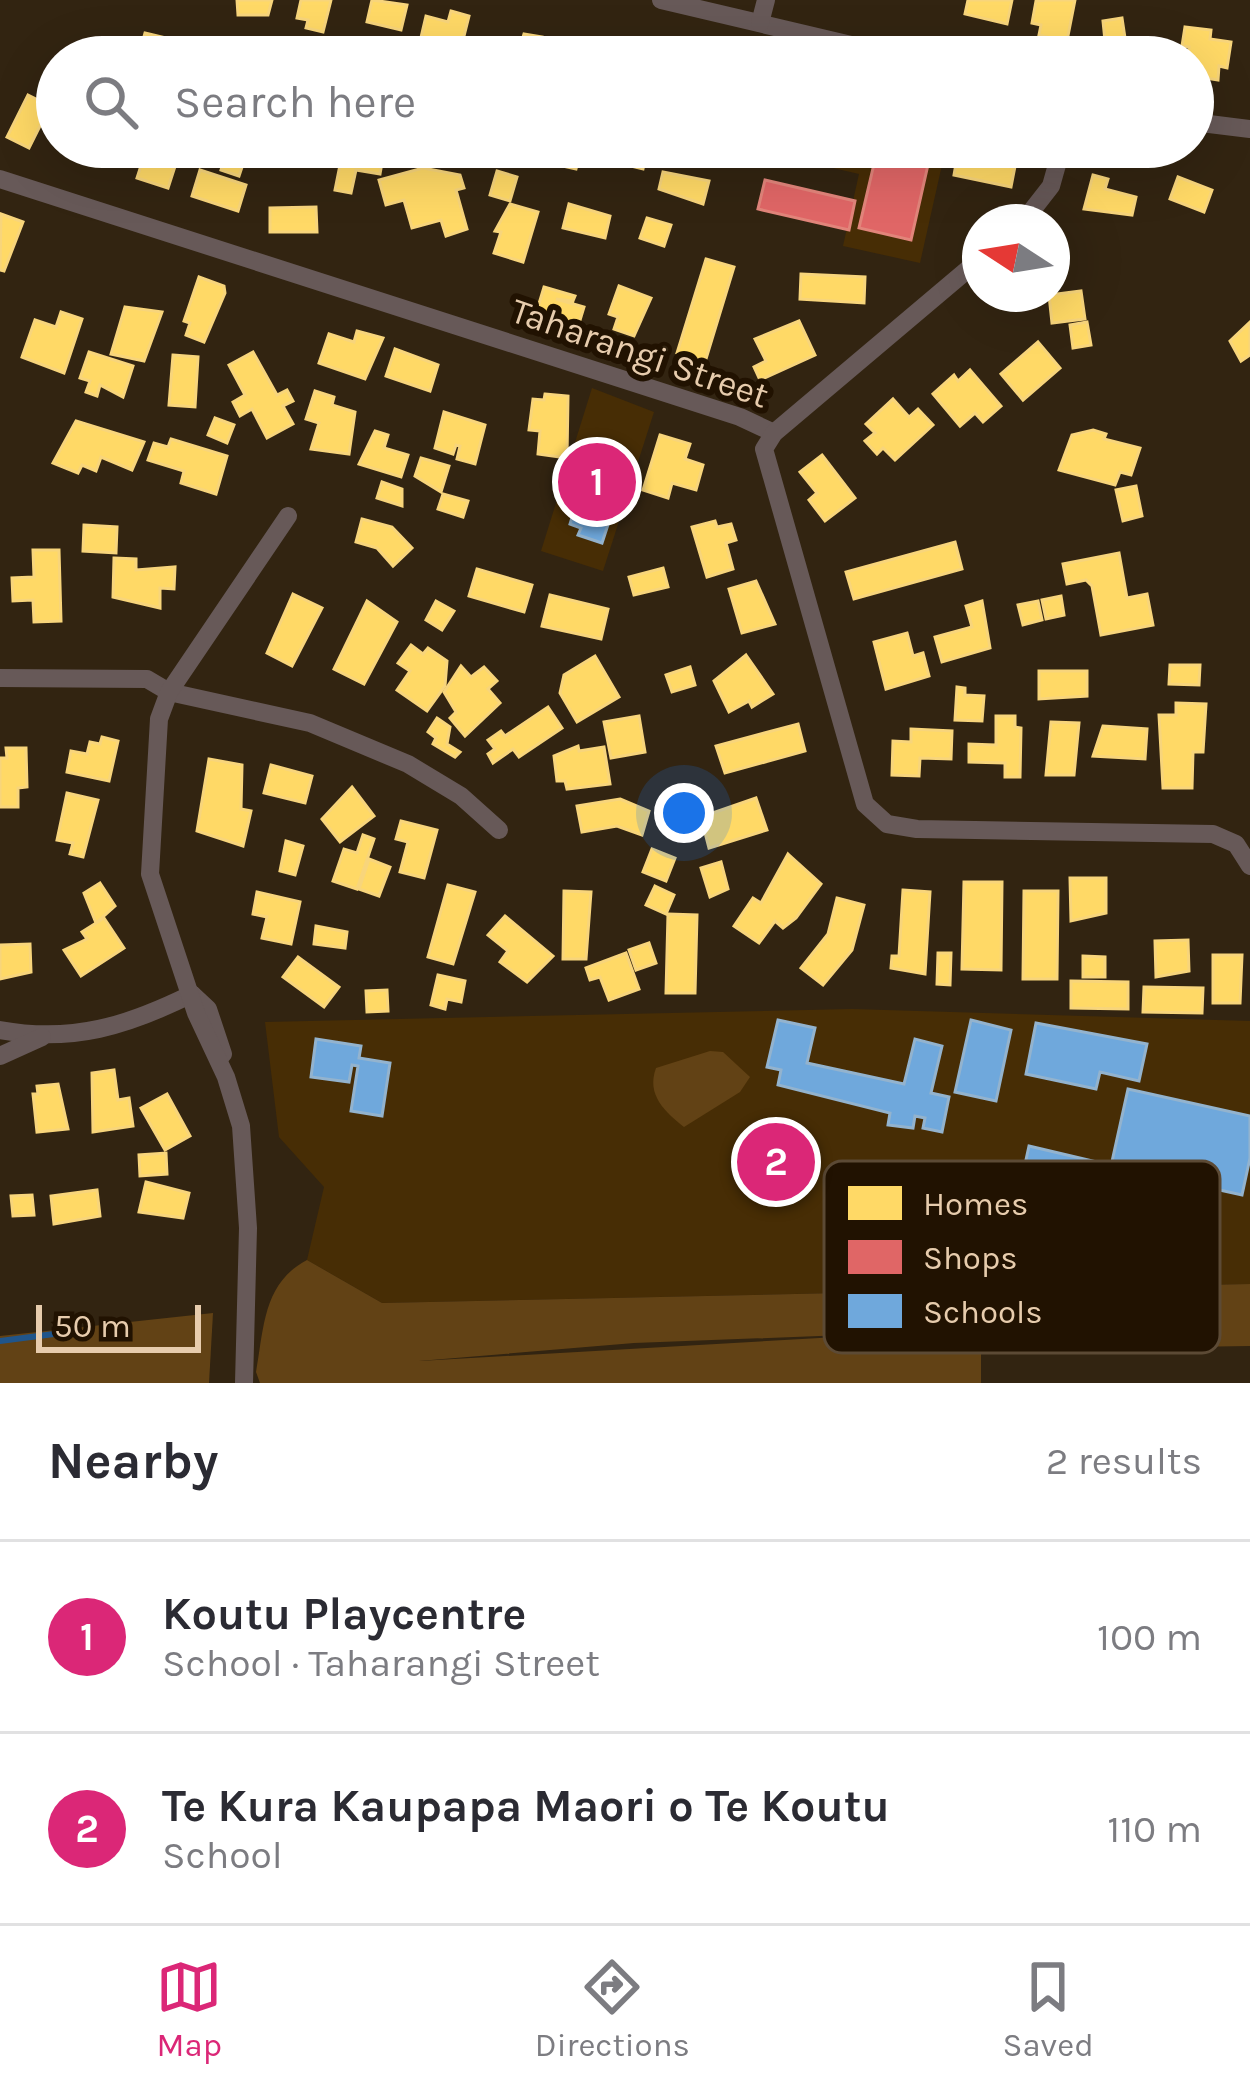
<!DOCTYPE html>
<meta charset="utf-8">
<style>
:root{--surface:#fff;--page:#f2f2f3;--text:#2b2b33;--muted:#7c7c81;--line:#e1e1e2;--accent:#db2777}
body{margin:0;font-family:Karla,sans-serif;background:var(--page);color:var(--text)}
.compass{position:absolute;left:962px;top:204px;width:108px;height:108px;border-radius:50%;background:var(--surface);box-shadow:0 12px 48px #0002;rotate:282deg}
.scale{position:absolute;left:36px;bottom:30px;width:165px;box-sizing:border-box;padding-left:12px;border:6px solid #e7ccad;border-top:0;font-size:33px;line-height:42px;white-space:nowrap;color:#e7ccad;-webkit-text-stroke:9px #211201;paint-order:stroke}
.you{position:absolute;left:684px;top:813px;width:42px;height:42px;margin:-30px;border:9px solid #fff;border-radius:50%;background:#1a73e8;box-shadow:0 0 0 18px #1a73e833}
.badge{display:grid;place-items:center;width:78px;height:78px;border-radius:50%;background:var(--accent);color:#fff;font-size:39px;font-weight:700}
.pin{position:absolute;translate:-50% -50%;border:6px solid #fff;box-shadow:0 3px 12px #0006}
.list{margin:0;padding:0;list-style:none}
h2{display:flex;justify-content:space-between;align-items:center;height:156px;margin:0;padding:0 48px;font-size:51px}
h2 small{font-size:39px;font-weight:400;color:var(--muted)}
.list li{display:grid;grid-template-columns:78px 1fr auto;gap:36px;align-items:center;box-sizing:border-box;height:192px;padding:0 48px;border-top:3px solid var(--line)}
.list b{display:block;font-size:45px;white-space:nowrap}
.list p{margin:0;font-size:39px;white-space:nowrap;color:var(--muted)}
.list em{font-size:39px;font-style:normal;color:var(--muted)}
.icon{flex:none;width:66px;height:66px;fill:none;stroke:currentColor;stroke-width:2;stroke-linecap:round;stroke-linejoin:round}
.map{position:relative;flex:none;width:1250px;height:1383px;overflow:hidden}
.search{position:absolute;background:var(--surface);box-shadow:0 12px 48px #0002;left:36px;right:36px;top:36px;height:132px;display:flex;align-items:center;gap:30px;box-sizing:border-box;padding:0 42px;border-radius:66px;color:var(--muted);font-size:45px}
.sheet{height:540px;background:var(--surface)}
nav{display:flex;justify-content:space-around;align-items:center;box-sizing:border-box;height:168px;border-top:3px solid var(--line);background:var(--surface);font-size:33px;color:var(--muted)}
nav a{display:grid;justify-items:center;gap:6px}
nav .on{color:var(--accent)}
.map>svg:first-child{display:block}
.built{fill:#472d05}
.green{fill:#624215;fill-rule:evenodd}
.homes{fill:#ffd966;stroke:#f8d57b;stroke-width:3}
.shops{fill:#e06666;stroke:#e2857b;stroke-width:3}
.schools{fill:#6fa8dc;stroke:#93b3ce;stroke-width:3}
.lines{fill:none;stroke-linecap:round;stroke-linejoin:round}
.stream{stroke:#20558a;stroke-width:6}
.minor{stroke:#675958;stroke-width:18}
.labels{text-anchor:middle;dominant-baseline:central;stroke-width:12;stroke-linejoin:round;paint-order:stroke}
.street-label{font-size:36px;fill:#e7ccad;stroke:#211201}
.key{fill:#211201;stroke:#5c4a35;stroke-width:3}
.key-label{font-size:33px;fill:#e7ccad}
</style>
<div class="map">
<svg width="1250" height="1383" viewBox="0 0 1250 1383">
<rect width="100%" height="100%" fill="#322411"/>
<g class="built">
<path d="M 742,147 L 946,147 L 920,263 L 843,246 L 859,174 Z"/>
<path d="M 592,388 L 654,412 L 603,571 L 541,551 Z"/>
<path d="M 852,1009 L 1250,1021 L 1250,1284 L 382,1303 L 307,1260 L 324,1187 L 279,1137 L 265,1022 Z"/>
</g>
<g class="green">
<path d="M 710,1051 L 723,1052 L 750,1077 L 740,1092 L 684,1127 C 665,1112 646,1095 656,1068 Z"/>
<path d="M 307,1260 L 382,1303 L 1250,1284 L 1250,1346 L 981,1350 L 981,1383 L 260,1383 L 256,1372 C 264,1328 263,1283 307,1260 ZM 845,1335 L 855,1336 L 419,1361 L 634,1343 Z"/>
<path d="M 213,1313 L 209,1383 L 0,1383 L 0,1336 Z"/>
</g>
<g class="homes">
<path d="M 237,0 L 272,0 L 268,15 L 238,15 Z"/>
<path d="M 301,0 L 331,0 L 323,32 L 306,28 L 308,20 L 297,18 Z"/>
<path d="M 372,0 L 407,5 L 401,30 L 367,22 Z"/>
<path d="M 968,0 L 1012,0 L 1007,24 L 965,14 Z"/>
<path d="M 1046,0 L 1075,0 L 1064,56 L 1048,53 L 1051,38 L 1039,35 L 1041,25 L 1032,23 L 1036,1 Z"/>
<path d="M 451,11 L 469,16 L 459,56 L 419,46 L 426,16 L 448,22 Z"/>
<path d="M 1122,18 L 1125,38 L 1105,41 L 1103,21 Z"/>
<path d="M 1185,27 L 1211,30 L 1210,39 L 1231,42 L 1227,68 L 1219,66 L 1218,80 L 1193,76 L 1193,57 L 1188,57 L 1189,47 L 1182,46 Z"/>
<path d="M 145,33 L 179,41 L 175,57 L 139,54 Z"/>
<path d="M 524,34 L 542,37 L 537,57 L 493,57 L 496,46 L 510,49 L 511,41 L 521,44 Z"/>
<path d="M 28,95 L 50,106 L 29,148 L 7,137 Z"/>
<path d="M 147,147 L 171,147 L 179,154 L 168,188 L 137,178 Z"/>
<path d="M 228,147 L 247,152 L 239,176 L 221,170 Z"/>
<path d="M 556,147 L 570,147 L 568,154 L 579,157 L 576,169 L 545,162 L 548,150 Z"/>
<path d="M 614,147 L 648,147 L 643,169 L 610,161 Z"/>
<path d="M 959,147 L 1017,156 L 1011,187 L 954,175 Z"/>
<path d="M 343,150 L 383,157 L 380,174 L 356,170 L 351,193 L 335,190 Z"/>
<path d="M 423,168 L 460,175 L 464,188 L 456,190 L 467,229 L 446,236 L 441,220 L 412,228 L 404,200 L 386,205 L 379,180 Z"/>
<path d="M 200,170 L 246,185 L 238,211 L 192,196 Z"/>
<path d="M 497,171 L 517,177 L 510,201 L 490,195 Z"/>
<path d="M 663,172 L 709,181 L 703,204 L 659,189 Z"/>
<path d="M 1093,175 L 1108,179 L 1105,189 L 1136,197 L 1132,215 L 1084,209 Z"/>
<path d="M 1178,177 L 1212,190 L 1204,212 L 1170,199 Z"/>
<path d="M 510,204 L 538,212 L 523,262 L 494,253 L 501,232 L 495,231 Z"/>
<path d="M 569,204 L 610,216 L 605,238 L 563,228 Z"/>
<path d="M 316,207 L 317,232 L 270,232 L 270,208 Z"/>
<path d="M 1,214 L 23,222 L 4,271 L 0,270 Z"/>
<path d="M 647,218 L 671,225 L 664,246 L 640,238 Z"/>
<path d="M 706,259 L 734,267 L 705,362 L 677,353 Z"/>
<path d="M 801,274 L 865,277 L 864,303 L 800,299 Z"/>
<path d="M 199,277 L 224,286 L 225,293 L 204,342 L 186,335 L 190,323 L 184,321 Z"/>
<path d="M 619,286 L 651,298 L 634,336 L 614,329 L 618,317 L 609,314 Z"/>
<path d="M 544,287 L 575,296 L 573,301 L 556,299 L 584,307 L 577,330 L 564,326 L 561,337 L 542,331 L 546,320 L 535,317 Z"/>
<path d="M 1081,291 L 1085,319 L 1052,323 L 1049,295 Z"/>
<path d="M 125,307 L 162,312 L 144,361 L 111,354 Z"/>
<path d="M 61,312 L 82,319 L 64,373 L 22,357 L 35,320 L 56,327 Z"/>
<path d="M 799,321 L 815,355 L 760,380 L 754,367 L 766,361 L 755,339 Z"/>
<path d="M 1087,322 L 1091,345 L 1073,348 L 1070,325 Z"/>
<path d="M 1250,322 L 1250,355 L 1241,361 L 1230,341 Z"/>
<path d="M 357,331 L 383,338 L 365,379 L 319,363 L 329,334 L 354,342 Z"/>
<path d="M 1038,342 L 1060,368 L 1023,400 L 1001,374 Z"/>
<path d="M 395,349 L 438,365 L 430,391 L 386,376 Z"/>
<path d="M 89,352 L 133,366 L 123,397 L 100,385 L 97,396 L 86,392 L 90,381 L 80,378 Z"/>
<path d="M 253,352 L 277,395 L 287,390 L 293,401 L 283,406 L 293,424 L 267,438 L 252,409 L 240,416 L 233,402 L 245,395 L 229,365 Z"/>
<path d="M 173,355 L 198,357 L 195,407 L 169,405 Z"/>
<path d="M 970,370 L 1001,406 L 983,422 L 975,413 L 960,426 L 933,394 L 954,375 L 958,381 Z"/>
<path d="M 315,391 L 334,397 L 332,405 L 355,412 L 349,454 L 311,449 L 319,423 L 306,419 Z"/>
<path d="M 545,394 L 568,396 L 567,458 L 538,454 L 540,431 L 529,430 L 533,399 L 544,400 Z"/>
<path d="M 893,399 L 909,417 L 918,409 L 933,425 L 895,460 L 883,448 L 877,454 L 865,441 L 875,433 L 866,424 Z"/>
<path d="M 444,412 L 485,425 L 475,464 L 457,459 L 460,446 L 456,445 L 453,454 L 435,448 Z"/>
<path d="M 215,418 L 234,425 L 227,443 L 208,435 Z"/>
<path d="M 76,421 L 144,442 L 132,470 L 101,457 L 96,471 L 82,465 L 78,473 L 53,463 Z"/>
<path d="M 1093,430 L 1106,434 L 1104,439 L 1140,448 L 1131,475 L 1120,472 L 1115,485 L 1059,470 L 1072,435 Z"/>
<path d="M 375,431 L 388,435 L 384,448 L 408,455 L 401,477 L 359,464 Z"/>
<path d="M 660,435 L 690,444 L 685,459 L 703,465 L 696,490 L 672,483 L 668,498 L 643,490 Z"/>
<path d="M 171,439 L 227,456 L 216,494 L 181,483 L 184,471 L 148,460 L 154,443 L 168,447 Z"/>
<path d="M 822,455 L 855,498 L 825,521 L 809,500 L 817,493 L 800,472 Z"/>
<path d="M 421,458 L 449,466 L 441,492 L 415,476 Z"/>
<path d="M 382,482 L 402,489 L 402,506 L 377,498 Z"/>
<path d="M 1136,486 L 1142,516 L 1123,521 L 1116,490 Z"/>
<path d="M 443,494 L 468,501 L 463,517 L 438,509 Z"/>
<path d="M 362,519 L 392,527 L 412,548 L 393,566 L 377,548 L 356,542 Z"/>
<path d="M 715,521 L 717,527 L 731,524 L 736,540 L 726,543 L 733,569 L 707,577 L 692,527 Z"/>
<path d="M 84,525 L 117,527 L 116,553 L 83,551 Z"/>
<path d="M 955,542 L 962,569 L 854,599 L 846,572 Z"/>
<path d="M 33,550 L 59,550 L 61,621 L 34,622 L 33,600 L 13,601 L 12,578 L 34,577 Z"/>
<path d="M 1119,553 L 1127,598 L 1147,594 L 1153,625 L 1101,635 L 1092,586 L 1086,580 L 1067,584 L 1063,564 Z"/>
<path d="M 114,558 L 136,559 L 136,570 L 175,567 L 174,589 L 160,588 L 160,608 L 113,597 Z"/>
<path d="M 663,568 L 668,587 L 634,595 L 629,577 Z"/>
<path d="M 477,569 L 532,585 L 524,612 L 469,596 Z"/>
<path d="M 756,581 L 775,624 L 742,633 L 729,589 Z"/>
<path d="M 293,594 L 322,608 L 292,666 L 267,653 Z"/>
<path d="M 550,595 L 608,609 L 601,639 L 542,626 Z"/>
<path d="M 1061,596 L 1064,615 L 1046,619 L 1042,600 Z"/>
<path d="M 367,601 L 397,622 L 364,684 L 334,669 Z"/>
<path d="M 436,601 L 454,611 L 442,630 L 426,620 Z"/>
<path d="M 982,601 L 990,648 L 942,662 L 935,637 L 972,627 L 966,606 Z"/>
<path d="M 1038,601 L 1042,620 L 1023,625 L 1018,605 Z"/>
<path d="M 907,633 L 913,656 L 923,653 L 929,676 L 886,689 L 874,642 Z"/>
<path d="M 411,645 L 423,654 L 428,648 L 447,661 L 445,686 L 427,711 L 397,690 L 410,671 L 398,663 Z"/>
<path d="M 746,655 L 773,694 L 752,707 L 749,701 L 729,712 L 714,681 Z"/>
<path d="M 595,656 L 619,697 L 577,722 L 560,693 L 564,675 Z"/>
<path d="M 1170,665 L 1200,665 L 1199,685 L 1169,684 Z"/>
<path d="M 461,666 L 471,677 L 484,667 L 497,681 L 488,689 L 500,703 L 465,736 L 450,718 L 456,712 L 444,692 Z"/>
<path d="M 690,667 L 695,685 L 672,692 L 666,675 Z"/>
<path d="M 1039,671 L 1087,671 L 1087,696 L 1039,699 Z"/>
<path d="M 957,687 L 965,688 L 965,695 L 984,696 L 982,721 L 955,720 Z"/>
<path d="M 1176,703 L 1206,704 L 1203,752 L 1193,752 L 1192,788 L 1163,788 L 1159,715 L 1176,715 Z"/>
<path d="M 548,707 L 562,728 L 519,757 L 513,749 L 493,763 L 488,754 L 495,749 L 488,740 L 501,731 L 505,736 Z"/>
<path d="M 639,716 L 645,752 L 611,758 L 604,722 Z"/>
<path d="M 996,716 L 1015,716 L 1015,727 L 1021,728 L 1020,777 L 1005,777 L 1005,763 L 969,762 L 969,744 L 996,745 Z"/>
<path d="M 437,718 L 450,727 L 447,744 L 460,752 L 455,757 L 433,744 L 436,738 L 428,732 Z"/>
<path d="M 1051,722 L 1079,723 L 1074,775 L 1046,775 Z"/>
<path d="M 798,724 L 805,751 L 725,773 L 716,746 Z"/>
<path d="M 1103,726 L 1147,729 L 1145,759 L 1093,756 Z"/>
<path d="M 911,729 L 952,731 L 951,759 L 920,758 L 919,776 L 892,775 L 893,741 L 911,742 Z"/>
<path d="M 102,737 L 118,741 L 109,781 L 67,772 L 71,751 L 87,754 L 90,742 L 100,744 Z"/>
<path d="M 578,746 L 579,751 L 604,747 L 610,784 L 567,789 L 565,781 L 557,781 L 554,756 Z"/>
<path d="M 6,748 L 26,748 L 27,787 L 18,788 L 18,807 L 0,807 L 0,758 L 7,758 Z"/>
<path d="M 209,759 L 242,765 L 241,809 L 251,811 L 243,846 L 197,831 Z"/>
<path d="M 271,765 L 312,776 L 305,803 L 264,793 Z"/>
<path d="M 352,787 L 374,816 L 340,842 L 322,819 Z"/>
<path d="M 67,793 L 98,800 L 83,857 L 70,854 L 73,843 L 57,840 Z"/>
<path d="M 756,798 L 767,830 L 709,848 L 701,817 Z"/>
<path d="M 620,799 L 649,811 L 642,835 L 617,826 L 582,832 L 577,806 Z"/>
<path d="M 401,821 L 437,830 L 424,878 L 400,872 L 408,842 L 396,839 Z"/>
<path d="M 363,835 L 374,839 L 357,889 L 333,881 L 344,849 L 357,853 Z"/>
<path d="M 286,841 L 303,846 L 295,875 L 280,871 Z"/>
<path d="M 652,849 L 675,858 L 666,881 L 643,872 Z"/>
<path d="M 788,854 L 821,884 L 796,918 L 783,928 L 775,921 L 759,943 L 734,926 L 753,898 L 761,903 Z"/>
<path d="M 369,859 L 390,867 L 379,896 L 359,889 Z"/>
<path d="M 721,862 L 728,889 L 710,897 L 701,868 Z"/>
<path d="M 1070,878 L 1106,878 L 1106,913 L 1071,921 Z"/>
<path d="M 964,882 L 1002,882 L 1001,970 L 962,969 Z"/>
<path d="M 100,883 L 115,906 L 96,923 L 84,893 Z"/>
<path d="M 448,885 L 475,892 L 453,964 L 428,957 Z"/>
<path d="M 655,886 L 674,895 L 666,914 L 646,905 Z"/>
<path d="M 903,890 L 930,892 L 925,974 L 891,968 L 892,956 L 899,956 Z"/>
<path d="M 564,891 L 591,892 L 586,959 L 563,959 Z"/>
<path d="M 1024,891 L 1058,891 L 1057,979 L 1023,979 Z"/>
<path d="M 257,892 L 300,902 L 291,944 L 262,938 L 267,917 L 253,914 Z"/>
<path d="M 837,898 L 864,905 L 852,950 L 823,985 L 801,968 L 828,934 Z"/>
<path d="M 668,914 L 697,915 L 695,993 L 666,993 Z"/>
<path d="M 505,916 L 553,956 L 527,982 L 500,962 L 508,951 L 488,935 Z"/>
<path d="M 104,918 L 124,948 L 81,976 L 64,950 L 87,939 L 82,932 Z"/>
<path d="M 316,926 L 347,932 L 345,948 L 314,944 Z"/>
<path d="M 1188,940 L 1189,971 L 1156,977 L 1155,941 Z"/>
<path d="M 649,943 L 656,963 L 636,970 L 629,950 Z"/>
<path d="M 30,944 L 31,972 L 0,979 L 0,945 Z"/>
<path d="M 626,953 L 639,989 L 609,1000 L 600,977 L 590,980 L 586,968 Z"/>
<path d="M 938,953 L 951,953 L 950,985 L 937,984 Z"/>
<path d="M 1213,955 L 1242,955 L 1240,1003 L 1213,1003 Z"/>
<path d="M 1083,956 L 1105,957 L 1105,977 L 1083,977 Z"/>
<path d="M 298,957 L 339,987 L 324,1007 L 283,977 Z"/>
<path d="M 438,975 L 465,981 L 461,1002 L 447,999 L 445,1009 L 431,1005 Z"/>
<path d="M 1071,981 L 1128,982 L 1128,1009 L 1071,1008 Z"/>
<path d="M 1144,987 L 1203,988 L 1202,1013 L 1143,1012 Z"/>
<path d="M 387,990 L 388,1011 L 367,1012 L 366,991 Z"/>
<path d="M 114,1070 L 118,1100 L 129,1098 L 133,1126 L 93,1132 L 92,1073 Z"/>
<path d="M 58,1084 L 68,1129 L 37,1132 L 33,1094 L 38,1094 L 37,1086 Z"/>
<path d="M 167,1094 L 190,1136 L 165,1150 L 141,1108 Z"/>
<path d="M 166,1153 L 167,1174 L 140,1176 L 139,1155 Z"/>
<path d="M 146,1182 L 189,1193 L 183,1218 L 139,1212 Z"/>
<path d="M 97,1190 L 100,1216 L 54,1224 L 51,1196 Z"/>
<path d="M 32,1195 L 34,1215 L 13,1216 L 11,1196 Z"/>
</g>
<g class="shops">
<path d="M 878,147 L 932,147 L 911,240 L 859,228 Z"/>
<path d="M 765,180 L 855,201 L 849,230 L 758,209 Z"/>
</g>
<g class="schools">
<path d="M 573,477 L 620,488 L 602,543 L 578,535 L 581,528 L 570,524 L 576,504 L 565,500 Z"/>
<path d="M 778,1020 L 815,1028 L 807,1063 L 904,1084 L 915,1039 L 942,1046 L 931,1093 L 949,1097 L 942,1132 L 923,1128 L 925,1118 L 915,1116 L 913,1128 L 888,1125 L 890,1113 L 778,1085 L 781,1070 L 767,1067 Z"/>
<path d="M 971,1020 L 1011,1030 L 996,1101 L 955,1092 Z"/>
<path d="M 1036,1023 L 1147,1044 L 1139,1081 L 1100,1072 L 1096,1089 L 1026,1074 Z"/>
<path d="M 316,1039 L 361,1046 L 359,1058 L 390,1063 L 382,1116 L 351,1111 L 358,1066 L 352,1065 L 349,1082 L 311,1077 Z"/>
<path d="M 1128,1089 L 1250,1116 L 1250,1158 L 1242,1195 L 1111,1166 Z"/>
<path d="M 1029,1146 L 1110,1165 L 1102,1200 L 1040,1186 L 1035,1214 L 975,1200 L 982,1169 L 1022,1178 Z"/>
</g>
<g class="lines">
<path class="stream" d="M 0,1341 L 54,1334"/>
<g class="minor">
<path d="M 661,0 L 902,57"/>
<path d="M 760,23 L 766,0"/>
<path d="M 1193,122 L 1250,129"/>
<path d="M 0,179 L 740,417 L 774,433"/>
<path d="M 1023,222 L 1051,186 L 1062,147"/>
<path d="M 980,259 L 774,433 L 764,449 L 865,804 L 887,824 L 917,829 L 1213,834 L 1236,844 L 1250,866"/>
<path d="M 0,678 L 147,679 L 169,692 L 310,723 L 408,764 L 461,796 L 499,830"/>
<path d="M 193,995 L 208,1009 L 223,1054"/>
<path d="M 0,1030 C 73,1043 127,1026 192,994"/>
<path d="M 0,1056 L 42,1037"/>
<path d="M 244,1383 L 248,1228 L 241,1126 L 226,1077 L 196,1013 L 150,874 L 159,719 L 169,692 L 288,516"/>
</g>
</g>
<g class="labels">
<g class="street-label">
<text transform="translate(640 353) rotate(19)">Taharangi Street</text>
</g>
</g>
<rect x="824" y="1161" width="396" height="192" rx="18" class="key"/>
<rect x="848" y="1186" width="54" height="34" fill="#ffd966"/>
<rect x="848" y="1240" width="54" height="34" fill="#e06666"/>
<rect x="848" y="1294" width="54" height="34" fill="#6fa8dc"/>
<g class="key-label">
<text x="923" y="1215">Homes</text>
<text x="923" y="1269">Shops</text>
<text x="923" y="1323">Schools</text>
</g>
</svg>
<svg class="compass" viewBox="-18 -18 36 36"><path d="M0-13l5 13h-10z" fill="#e53935"/><path d="M0 13l5-13h-10z" fill="#7c7c81"/></svg>
<div class="scale">50 m</div>
<div class="you"></div>
<div class="pin badge" style="left:597px;top:482px">1</div>
<div class="pin badge" style="left:776px;top:1162px">2</div>
<div class="search"><svg class="icon" aria-label="search" viewBox="0 0 24 24"><circle cx="10" cy="10" r="6"/><path d="M15 15l6 6"/></svg>Search here</div>
</div>
<section class="sheet">
<h2>Nearby<small>2 results</small></h2>
<ul class="list">
<li><span class="badge">1</span><div><b>Koutu Playcentre</b><p>School · Taharangi Street</p></div><em>100 m</em></li>
<li><span class="badge">2</span><div><b>Te Kura Kaupapa Maori o Te Koutu</b><p>School</p></div><em>110 m</em></li>
</ul>
</section>
<nav>
<a class="on"><svg class="icon" aria-label="map" viewBox="0 0 24 24"><path d="M3 6l6-2 6 2 6-2v14l-6 2-6-2-6 2zM9 4v14M15 6v14"/></svg>Map</a>
<a><svg class="icon" aria-label="directions" viewBox="0 0 24 24"><path d="M12 3l9 9-9 9-9-9zM9 14v-3h6M13 9l2 2-2 2"/></svg>Directions</a>
<a><svg class="icon" aria-label="saved" viewBox="0 0 24 24"><path d="M7 4h10v16l-5-4-5 4z"/></svg>Saved</a>
</nav>
